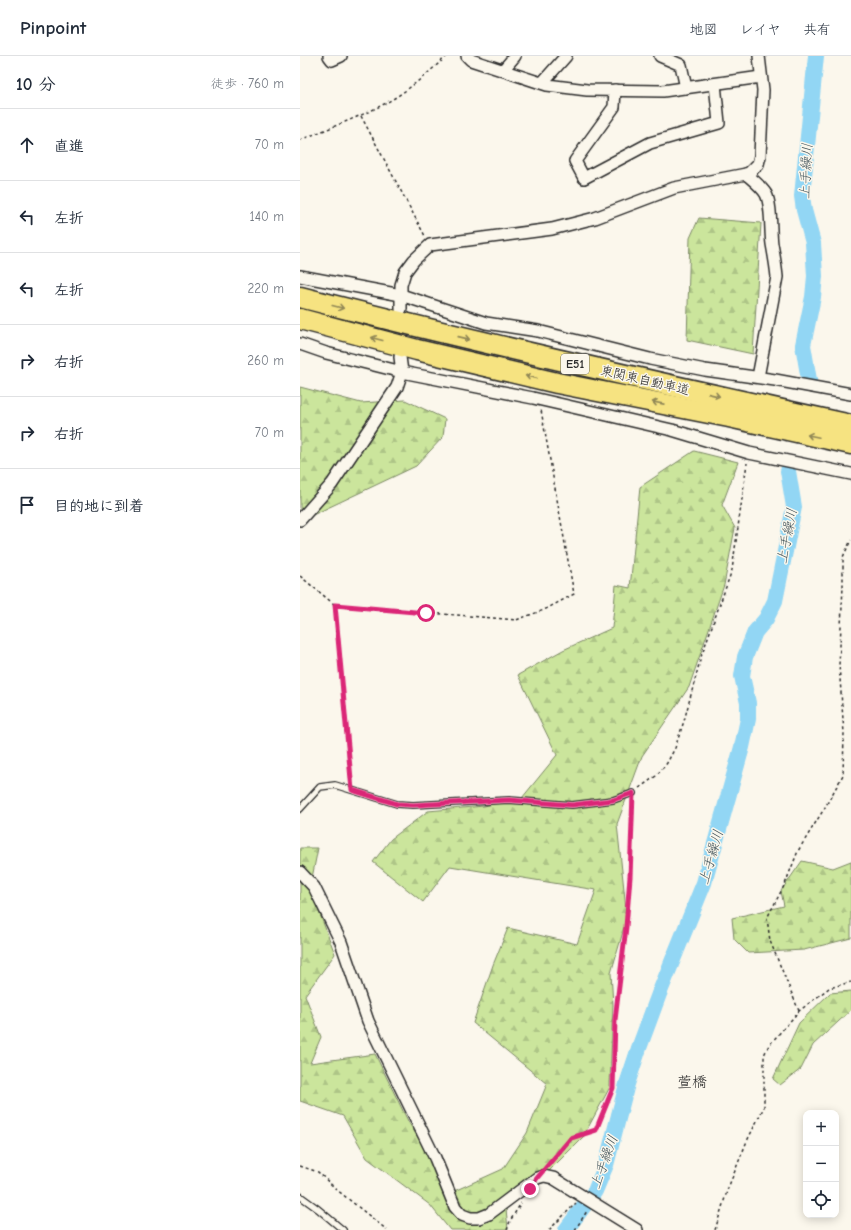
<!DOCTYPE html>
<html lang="ja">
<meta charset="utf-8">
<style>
:root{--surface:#fff;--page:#f2f2f3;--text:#1f2937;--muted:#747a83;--line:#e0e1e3}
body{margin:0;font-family:"Comic Neue","Klee One",sans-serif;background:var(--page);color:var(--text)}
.controls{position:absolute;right:12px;bottom:12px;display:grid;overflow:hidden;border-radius:8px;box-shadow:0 2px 10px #0003}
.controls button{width:36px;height:36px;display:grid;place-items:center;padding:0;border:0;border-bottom:1px solid var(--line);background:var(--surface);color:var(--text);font:20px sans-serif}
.stop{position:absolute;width:12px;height:12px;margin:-9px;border:3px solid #db2777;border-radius:50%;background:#fff}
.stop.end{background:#db2777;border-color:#fff;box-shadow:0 1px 4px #0008}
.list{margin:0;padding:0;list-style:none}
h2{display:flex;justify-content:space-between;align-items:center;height:52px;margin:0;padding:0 16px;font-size:17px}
h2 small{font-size:13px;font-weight:400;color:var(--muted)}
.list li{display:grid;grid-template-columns:26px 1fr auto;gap:12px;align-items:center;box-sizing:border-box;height:72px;padding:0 16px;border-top:1px solid var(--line)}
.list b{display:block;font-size:15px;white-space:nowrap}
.list em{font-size:13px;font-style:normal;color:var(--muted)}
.icon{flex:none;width:22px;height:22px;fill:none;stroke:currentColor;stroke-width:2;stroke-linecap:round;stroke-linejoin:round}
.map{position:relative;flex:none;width:551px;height:1174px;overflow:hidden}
header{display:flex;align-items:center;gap:24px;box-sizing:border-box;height:56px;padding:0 20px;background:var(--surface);border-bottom:1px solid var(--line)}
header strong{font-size:19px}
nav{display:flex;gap:22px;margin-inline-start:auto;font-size:14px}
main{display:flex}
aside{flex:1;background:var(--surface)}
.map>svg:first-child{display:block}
.forest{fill:url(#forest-firs);stroke:#7b8864}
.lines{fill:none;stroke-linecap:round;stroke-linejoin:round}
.river{stroke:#92d6f4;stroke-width:16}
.service-casing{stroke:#2b2b2b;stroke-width:8}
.minor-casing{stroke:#2b2b2b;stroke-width:14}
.motorway-casing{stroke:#2b2b2b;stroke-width:23}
.path{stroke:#2b2b2b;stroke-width:1.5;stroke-dasharray:3 3;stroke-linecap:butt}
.service{stroke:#fbf7ec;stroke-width:5.5}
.minor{stroke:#fbf7ec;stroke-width:11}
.motorway{stroke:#f6e381;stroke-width:20}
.oneway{stroke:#908756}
.route{stroke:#db2777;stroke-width:5}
.labels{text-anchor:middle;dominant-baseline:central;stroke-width:3;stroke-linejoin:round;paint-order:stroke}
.shield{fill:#fbf7ec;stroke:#696865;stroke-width:1}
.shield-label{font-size:12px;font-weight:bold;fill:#2b2b2b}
.street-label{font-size:13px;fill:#2b2b2b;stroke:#fbf7ec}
.water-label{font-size:14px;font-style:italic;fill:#45565d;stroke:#fbf7ec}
.quarter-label{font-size:15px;fill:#2b2b2b;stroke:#fbf7ec}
</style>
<header>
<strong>Pinpoint</strong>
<nav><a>地図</a><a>レイヤ</a><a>共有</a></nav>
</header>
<main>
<aside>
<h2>10 分<small>徒歩 · 760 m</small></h2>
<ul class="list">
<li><svg class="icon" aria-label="ahead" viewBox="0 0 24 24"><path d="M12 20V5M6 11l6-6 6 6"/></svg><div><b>直進</b></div><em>70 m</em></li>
<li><svg class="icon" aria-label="left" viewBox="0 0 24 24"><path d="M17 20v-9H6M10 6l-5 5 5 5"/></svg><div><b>左折</b></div><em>140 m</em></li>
<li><svg class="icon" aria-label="left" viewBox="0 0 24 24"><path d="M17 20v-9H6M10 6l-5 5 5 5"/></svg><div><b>左折</b></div><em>220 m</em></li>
<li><svg class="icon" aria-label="right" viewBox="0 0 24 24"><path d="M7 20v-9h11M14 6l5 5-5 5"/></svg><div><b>右折</b></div><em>260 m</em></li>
<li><svg class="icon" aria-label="right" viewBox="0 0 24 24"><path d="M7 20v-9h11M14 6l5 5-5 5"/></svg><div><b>右折</b></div><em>70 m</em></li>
<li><svg class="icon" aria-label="arrive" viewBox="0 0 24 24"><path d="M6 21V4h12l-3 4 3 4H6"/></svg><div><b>目的地に到着</b></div></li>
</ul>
</aside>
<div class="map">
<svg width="551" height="1174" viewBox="0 0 551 1174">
<defs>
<pattern id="forest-firs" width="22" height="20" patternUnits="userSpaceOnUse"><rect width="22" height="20" fill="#cbe59c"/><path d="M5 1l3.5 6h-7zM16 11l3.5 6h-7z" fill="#aec587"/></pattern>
</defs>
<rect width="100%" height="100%" fill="#fbf7ec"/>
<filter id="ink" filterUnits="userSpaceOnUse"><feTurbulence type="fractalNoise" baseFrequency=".025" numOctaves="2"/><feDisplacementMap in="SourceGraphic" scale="8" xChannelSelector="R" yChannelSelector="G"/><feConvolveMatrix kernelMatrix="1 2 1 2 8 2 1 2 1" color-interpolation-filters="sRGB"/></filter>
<g filter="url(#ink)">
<g class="forest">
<path d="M 399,162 L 461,167 L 453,298 L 387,284 L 390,182 Z"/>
<path d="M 0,331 L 61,347 L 105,344 L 145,363 L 143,381 L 116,410 L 0,465 Z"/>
<path d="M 394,395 L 438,406 L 422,449 L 435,472 L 424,529 L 389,631 L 342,700 L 317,768 L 327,862 L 311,917 L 313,949 L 310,1031 L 283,1081 L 233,1131 L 205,1142 L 208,1174 L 150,1174 L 130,1149 L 67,1102 L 43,1060 L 0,1045 L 0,792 L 18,792 L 10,832 L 35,898 L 5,939 L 21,981 L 10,1007 L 75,998 L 109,1067 L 152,1136 L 203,1113 L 227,1077 L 247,1028 L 173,967 L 193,909 L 208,872 L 277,888 L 296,834 L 150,810 L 123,846 L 73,806 L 91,783 L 128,755 L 184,750 L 222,742 L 257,699 L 218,619 L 263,594 L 312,572 L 316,529 L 330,532 L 340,431 Z"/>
<path d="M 502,805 L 533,812 L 551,805 L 551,882 L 504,894 L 448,897 L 434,883 L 432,862 L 484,850 L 481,835 Z"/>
<path d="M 551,935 L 551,954 L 513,989 L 501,1013 L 480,1029 L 473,1023 L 499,967 L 530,937 Z"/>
</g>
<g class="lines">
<g class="river">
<path d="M 509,324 L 503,289 L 513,241 L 515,220 L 513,187 L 504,154 L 502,140 L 516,0"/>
<path d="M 266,1174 L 295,1135 L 306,1109 L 327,1028 L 339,992 L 359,938 L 404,827 L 442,691 L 448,663 L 448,647 L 442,620 L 445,601 L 455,576 L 466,563 L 475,545 L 494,451 L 488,415"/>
</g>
<g class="service-casing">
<g id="service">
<path d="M 0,753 L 20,731 L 35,729 L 97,748 L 113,749 L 209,744 L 272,749 L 313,744 L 333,737"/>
<path d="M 0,1140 L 18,1153 L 43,1174"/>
</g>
</g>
<g class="minor-casing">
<g id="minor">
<path d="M 29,0 L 32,4 L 41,0"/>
<path d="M 167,0 L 171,4 L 247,29 L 287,34 L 363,35 L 461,21"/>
<path d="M 360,0 L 381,9 L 386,32"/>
<path d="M 203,14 L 215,0"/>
<path d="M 242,27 L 266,0"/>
<path d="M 315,34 L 314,51 L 275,105 L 284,122 L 350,87 L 419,67 L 415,28"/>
<path d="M 446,118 C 453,124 461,130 466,138 C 472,150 470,174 472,188 C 474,199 476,210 477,221 L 458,321"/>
<path d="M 0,220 L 101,239 L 186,267 L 238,275 L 350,303 L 405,314 L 475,324 L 551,338"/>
<path d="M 101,253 L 101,229 L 105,216 L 114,204 L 130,189 L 252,173 L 295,162 L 374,132 L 446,118 L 449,117 L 458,108 L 460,100 L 463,34 L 459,0"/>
<path d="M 0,288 L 26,297 L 102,316 L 233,342 L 372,374 L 449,397 L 551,418"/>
<path d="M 0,464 L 32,428 L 97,331 L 102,316 L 100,301"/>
<path d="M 0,816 L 14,831 L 41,886 L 68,965 L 135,1102 L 155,1151 L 162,1159 L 170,1162 L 179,1162 L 189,1158 L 237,1122 L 244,1120 L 253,1122 L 337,1174"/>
</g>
</g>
<g class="motorway-casing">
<g id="motorway">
<path d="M 0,241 C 183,288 367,329 551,369"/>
<path d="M 0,263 L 117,294 L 257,327 L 429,361 L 551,388"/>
</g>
</g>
<g class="path">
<path d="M 61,60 L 125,180"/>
<path d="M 0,84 C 29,72 58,62 86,47 C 108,35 128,17 147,0"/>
<path d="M 0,520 L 35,549 L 216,564 L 244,554 L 274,538 L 241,354"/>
<path d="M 35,549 L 51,727"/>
<path d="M 339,732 L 356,720 L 367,707 L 375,692 L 384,665 L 401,601 L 432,514 L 447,407"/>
<path d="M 499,955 L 470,885 L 467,862 L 485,828 L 498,795 L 524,753 L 543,719 L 544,677 L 539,609 L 543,531 L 543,501 L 551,484"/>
<path d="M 0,1110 L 18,1116 L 37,1134 L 87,1174"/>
<path d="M 246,1111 L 271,1082 L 296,1074 L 313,1032 L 315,964 L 326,871 L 330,821 L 333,745"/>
<path d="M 207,1174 L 210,1165 L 221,1147"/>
<path d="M 249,1174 L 276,1147"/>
<path d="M 275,1174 L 287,1155"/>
<path d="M 415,1174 L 428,1132 L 447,1085 L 464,1051 L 464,999 L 469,989 L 499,955 L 529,932 L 551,926"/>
</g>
<use href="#service" class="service"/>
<use href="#minor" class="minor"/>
<use href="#motorway" class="motorway"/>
</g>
<defs><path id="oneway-shaft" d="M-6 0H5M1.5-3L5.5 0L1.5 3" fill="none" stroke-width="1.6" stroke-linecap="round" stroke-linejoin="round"/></defs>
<g class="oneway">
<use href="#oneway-shaft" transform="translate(38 251) rotate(14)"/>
<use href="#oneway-shaft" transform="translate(164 282) rotate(13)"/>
<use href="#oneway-shaft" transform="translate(77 283) rotate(-165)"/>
<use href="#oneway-shaft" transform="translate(231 321) rotate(-167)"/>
<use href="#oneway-shaft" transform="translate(414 339) rotate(13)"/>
<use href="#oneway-shaft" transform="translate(358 347) rotate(-169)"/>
<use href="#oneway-shaft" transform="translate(513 380) rotate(-168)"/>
</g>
</g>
<g class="lines" filter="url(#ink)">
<path class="route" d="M 126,557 L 35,549 L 52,734 L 97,748 L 113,749 L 209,744 L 272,749 L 313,744 L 333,737 L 330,821 L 326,871 L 315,964 L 313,1032 L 296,1074 L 271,1082 L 237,1122 L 230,1133"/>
</g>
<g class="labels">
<rect class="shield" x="261" y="298" width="28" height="20" rx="3"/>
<g class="shield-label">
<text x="275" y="308">E51</text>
</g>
<g class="street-label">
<text transform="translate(345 324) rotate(13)">東関東自動車道</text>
</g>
<g class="water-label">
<text transform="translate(506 115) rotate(-87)">上手繰川</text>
<text transform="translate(487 480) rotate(-79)">上手繰川</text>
<text transform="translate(411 801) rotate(-74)">上手繰川</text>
<text transform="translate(304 1106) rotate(-70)">上手繰川</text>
</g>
<g class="quarter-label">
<text x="392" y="1026">萱橋</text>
</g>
</g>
</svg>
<div class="controls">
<button>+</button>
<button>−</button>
<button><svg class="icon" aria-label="locate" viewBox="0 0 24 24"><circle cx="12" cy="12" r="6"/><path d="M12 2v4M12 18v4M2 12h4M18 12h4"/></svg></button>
</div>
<div class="stop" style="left:126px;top:557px"></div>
<div class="stop end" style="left:230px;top:1133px"></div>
</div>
</main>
